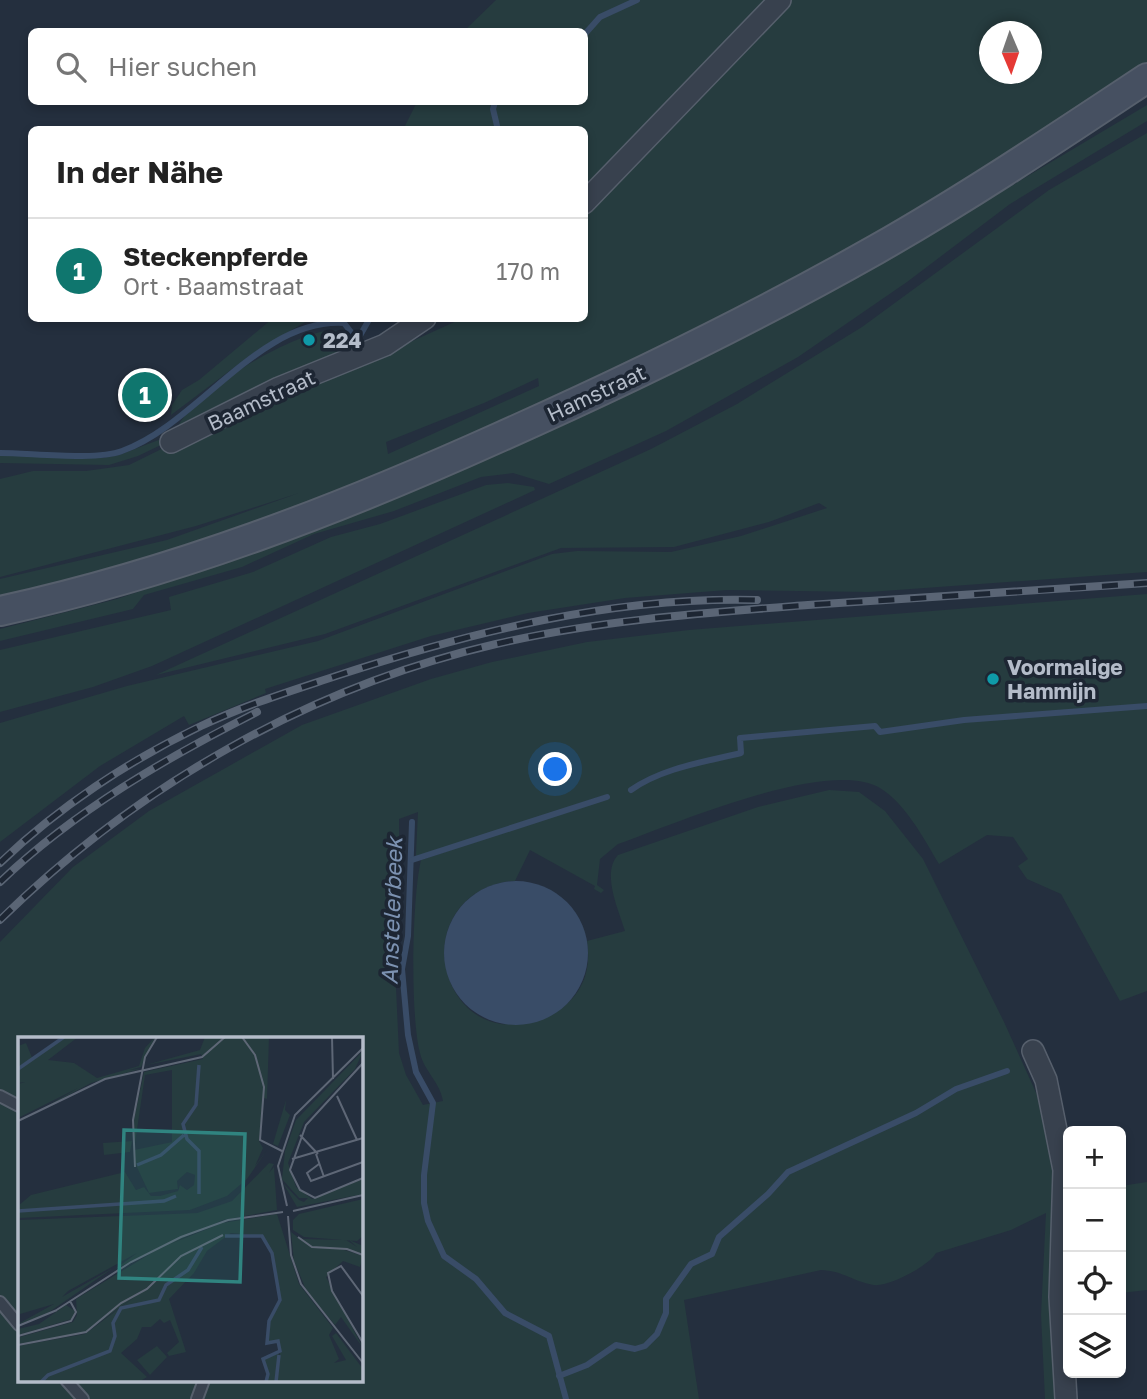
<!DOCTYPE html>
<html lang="de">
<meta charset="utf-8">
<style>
:root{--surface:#fff;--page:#f2f2f2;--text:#222;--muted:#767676;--line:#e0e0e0;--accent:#0f766e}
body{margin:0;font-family:"Golos Text",sans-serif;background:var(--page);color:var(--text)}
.controls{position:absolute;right:21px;bottom:21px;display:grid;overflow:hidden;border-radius:10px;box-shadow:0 4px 10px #0003}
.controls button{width:63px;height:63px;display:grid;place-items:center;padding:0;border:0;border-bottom:2px solid var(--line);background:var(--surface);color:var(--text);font:35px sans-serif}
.compass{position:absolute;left:979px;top:21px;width:63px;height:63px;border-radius:50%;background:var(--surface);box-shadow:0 4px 10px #0003;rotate:178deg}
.you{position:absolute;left:556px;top:770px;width:24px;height:24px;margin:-18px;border:5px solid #fff;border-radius:50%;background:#1a73e8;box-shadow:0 0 0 10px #1a73e833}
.badge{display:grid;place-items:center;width:46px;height:46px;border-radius:50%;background:var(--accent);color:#fff;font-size:23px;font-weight:700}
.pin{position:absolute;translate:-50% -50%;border:4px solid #fff;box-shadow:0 2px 7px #0006}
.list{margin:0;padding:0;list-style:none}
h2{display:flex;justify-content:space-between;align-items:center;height:91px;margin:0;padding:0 28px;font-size:30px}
h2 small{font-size:23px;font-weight:400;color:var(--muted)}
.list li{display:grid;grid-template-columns:46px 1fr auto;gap:21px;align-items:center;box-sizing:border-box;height:105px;padding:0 28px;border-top:2px solid var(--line)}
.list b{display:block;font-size:26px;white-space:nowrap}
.list p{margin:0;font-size:23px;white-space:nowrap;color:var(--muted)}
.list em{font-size:23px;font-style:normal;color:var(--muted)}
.icon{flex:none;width:38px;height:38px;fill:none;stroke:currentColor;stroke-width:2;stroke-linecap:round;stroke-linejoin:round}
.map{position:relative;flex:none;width:1147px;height:1399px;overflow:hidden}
.search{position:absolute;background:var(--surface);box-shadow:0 4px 10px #0003;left:28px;top:28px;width:560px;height:77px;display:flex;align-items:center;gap:18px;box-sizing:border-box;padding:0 24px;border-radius:10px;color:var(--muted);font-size:26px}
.panel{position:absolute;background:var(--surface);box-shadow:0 4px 10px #0003;left:28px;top:126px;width:560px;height:196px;border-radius:10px}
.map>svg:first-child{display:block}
.green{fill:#263c3f;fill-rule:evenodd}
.water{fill:#394c67}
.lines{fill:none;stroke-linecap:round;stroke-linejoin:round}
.stream{stroke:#394c67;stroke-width:6}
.lane-casing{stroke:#565f6c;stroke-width:14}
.street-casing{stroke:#565f6c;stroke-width:24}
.secondary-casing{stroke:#565f6c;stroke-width:32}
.lane{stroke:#38414e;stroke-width:10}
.street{stroke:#38414e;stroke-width:21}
.secondary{stroke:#465061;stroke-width:28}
.rail-casing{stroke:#5a6575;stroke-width:8}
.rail{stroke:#1d2633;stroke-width:5;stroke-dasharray:16;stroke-linecap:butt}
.culture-dot{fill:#0f9aa8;stroke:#1d2633;stroke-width:2.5}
.labels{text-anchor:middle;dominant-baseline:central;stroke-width:7;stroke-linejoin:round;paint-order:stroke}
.poi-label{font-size:21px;font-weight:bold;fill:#b4bcc9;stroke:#1d2633;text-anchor:start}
.street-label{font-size:21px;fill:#b4bcc9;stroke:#1d2633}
.water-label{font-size:23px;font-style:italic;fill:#7c92b1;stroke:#1d2633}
.inset-river{fill:none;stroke:#394c67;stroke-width:3.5}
.inset-road{fill:none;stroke:#5e6776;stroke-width:2}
.view{fill:#308480;fill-opacity:0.15;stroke:#308480;stroke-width:3.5}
.inset-edge{fill:none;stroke:#b4bcc9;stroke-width:3.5}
</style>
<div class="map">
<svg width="1147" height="1399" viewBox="0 0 1147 1399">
<rect width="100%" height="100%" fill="#242f3e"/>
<g class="green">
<path d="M 496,0 L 766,0 L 585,196 L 584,130 L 403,130 L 417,102 L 584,102 L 584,32 L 464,31 Z"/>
<path d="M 787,0 L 1147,0 L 1147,63 C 1064,121 977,177 889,229 C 793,285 693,332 593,380 C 403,471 207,553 0,595 L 0,579 L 167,540 L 299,493 L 196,526 L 0,577 L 0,479 L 33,471 L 86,471 L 129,465 L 249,406 L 362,364 L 461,319 L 584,318 L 585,213 ZM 990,32 L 1032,32 L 1032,74 L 990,74 ZM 538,378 L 539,386 L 388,454 L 386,442 L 484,403 Z"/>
<path d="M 1147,105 L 1147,121 L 1010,204 L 907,282 L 798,357 L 666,431 L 549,484 L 513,473 L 481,477 L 394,511 L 314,534 L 242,567 L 144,595 L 133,609 L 0,641 L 0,629 L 117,599 L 285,542 L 458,472 L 612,402 L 872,269 Z"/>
<path d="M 1147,133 L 1147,572 L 869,592 L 727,590 L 625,598 L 528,613 L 431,636 L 265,689 L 266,693 L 189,725 L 184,716 L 100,766 L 0,842 L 0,723 L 127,686 L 318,641 L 552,554 L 577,551 L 671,552 L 741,536 L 827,508 L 819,503 L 769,522 L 674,547 L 561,548 L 325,634 L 156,675 L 651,449 L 737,404 L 862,327 L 1049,190 Z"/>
<path d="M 272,319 L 310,319 L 252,354 L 171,415 L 172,405 L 182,390 L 199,380 Z"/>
<path d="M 332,330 L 347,333 L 355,349 L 177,428 C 195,390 290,334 332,330 Z"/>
<path d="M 164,438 L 167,442 L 138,456 L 109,465 L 0,463 L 0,455 L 103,458 L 119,455 Z"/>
<path d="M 508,483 L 534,487 L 535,490 L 152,666 L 93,687 L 0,712 L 0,650 L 171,610 L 169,597 L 253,572 L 331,537 L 380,524 L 486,485 Z"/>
<path d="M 1147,594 L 1147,991 L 1120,1001 L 1061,894 L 1027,879 L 1018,866 L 1028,859 L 1013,837 L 987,835 L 939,864 C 924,839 906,804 880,788 C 829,757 674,824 618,844 L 600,859 L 597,885 L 604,890 L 601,893 L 594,889 L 595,886 L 530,850 L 515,881 C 490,882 466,895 453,918 C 431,957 453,1017 501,1024 C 509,1025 519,1022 527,1021 C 569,1014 594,985 587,941 L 625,931 C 619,911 601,873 618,855 L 758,807 L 829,790 L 859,792 L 885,811 L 923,859 L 1004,1022 L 1043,1108 L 1056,1178 L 1059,1399 L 1045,1399 L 1041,1315 L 1046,1213 L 1011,1230 L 936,1253 C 929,1266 888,1287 874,1285 C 854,1282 844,1271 821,1270 L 684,1300 L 699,1399 L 0,1399 L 0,942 L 73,867 L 149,811 L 302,725 L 431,679 L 492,662 L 587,642 L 689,630 ZM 605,795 L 606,798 L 601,800 L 421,860 C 412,898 410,1015 420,1053 C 424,1071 440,1082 443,1101 L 423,1105 L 406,1075 L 399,1053 L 395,966 L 400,944 L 399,819 L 418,812 L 416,853 L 416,857 L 422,856 ZM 19,1038 L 360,1038 L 360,1380 L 19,1380 Z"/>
<path d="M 1147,1182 L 1147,1290 L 1121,1293 L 1121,1186 Z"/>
</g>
<circle class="water" cx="516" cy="953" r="72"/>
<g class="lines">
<g class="stream">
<path d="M 584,35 L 600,17 L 637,0"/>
<path d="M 495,102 L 493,109 L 498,130"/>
<path d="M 358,339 L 370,318"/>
<path d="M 0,453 C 31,453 96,461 122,451 C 198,424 259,318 344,323 L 361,345"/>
<path d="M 631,790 C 662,768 704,762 741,753 L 740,738 L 875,726 L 880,732 L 964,720 L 1147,706"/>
<path d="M 412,822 L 408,936 L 402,969 L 408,1035 L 416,1072 L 433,1103 L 424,1175 L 424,1203 L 428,1221 L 444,1256 L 476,1279 L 505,1313 L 549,1336 L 566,1399"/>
<path d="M 412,860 L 607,797"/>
<path d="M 559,1376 L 587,1365 L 616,1345 L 635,1349 L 645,1346 L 657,1334 L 666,1313 L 666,1299 L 691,1264 L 712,1254 L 719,1237 L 768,1194 L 788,1172 L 916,1113 L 956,1089 L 1007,1071"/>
</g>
<g class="lane-casing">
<g id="lane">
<path d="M 0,1096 L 19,1106"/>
<path d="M 0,1302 L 19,1325"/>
<path d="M 66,1380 L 83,1399"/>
<path d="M 197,1399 L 204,1380"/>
</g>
</g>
<g class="street-casing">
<g id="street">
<path d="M 584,203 L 780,0"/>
<path d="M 171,442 L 279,388 L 385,345 L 425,318"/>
<path d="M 1033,1051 L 1046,1080 L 1064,1170 L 1060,1297 L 1066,1399"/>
</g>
</g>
<g class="secondary-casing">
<path id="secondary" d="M 0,611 C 174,573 338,510 500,437 C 628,380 755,318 877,249 C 970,196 1058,137 1147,78"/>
</g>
<use href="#lane" class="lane"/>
<use href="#street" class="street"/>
<use href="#secondary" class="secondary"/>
<g class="rail-casing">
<g id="rail">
<path d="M 0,863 C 57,808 130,760 201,726 C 245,705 291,691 336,676 C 471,632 614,596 757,600"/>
<path d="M 0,882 C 74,811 166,758 257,712"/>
<path d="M 0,920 C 137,786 309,687 496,644 C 599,620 703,613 808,605 C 921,598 1034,591 1147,583"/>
</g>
</g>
<use href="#rail" class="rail"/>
</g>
<g class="culture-dot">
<circle cx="309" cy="340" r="7"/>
<circle cx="993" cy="679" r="7"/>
</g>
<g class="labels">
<g class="poi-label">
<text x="323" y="340">224</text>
<text x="1007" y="667">Voormalige<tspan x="1007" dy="24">Hammijn</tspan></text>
</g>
<g class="street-label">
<text transform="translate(596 393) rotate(-25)">Hamstraat</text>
<text transform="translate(261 400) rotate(-25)">Baamstraat</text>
</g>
<g class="water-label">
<text transform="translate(391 911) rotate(-88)">Anstelerbeek</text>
</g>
</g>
<g transform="translate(18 1037)">
<rect width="345" height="345" fill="#242f3e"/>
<path d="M 60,0 L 30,23 L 56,26 L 79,41 L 121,29 L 127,11 L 137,0 L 123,30 L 111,33 L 122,32 L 73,46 L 19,75 L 60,51 L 0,81 L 0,47 L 7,45 L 0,46 L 0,33 L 12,25 L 0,32 L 0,9 L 8,6 L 15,23 L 43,1 ZM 187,0 L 251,0 L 249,62 L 246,61 L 241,104 L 245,111 L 237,129 L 249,113 L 229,142 L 209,159 L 172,173 L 0,181 L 0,169 L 13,158 L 107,135 L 118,153 L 126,150 L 133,159 L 142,159 L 160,154 L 162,148 L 169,153 L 176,148 L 177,138 L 169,135 L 159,144 L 160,152 L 131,156 L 116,124 L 115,87 L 126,35 L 185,22 L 183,17 L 128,28 L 182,13 ZM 154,33 L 154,105 L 116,113 L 127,38 ZM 345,14 L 337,32 L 286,85 L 270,126 L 278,150 L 294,162 L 345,142 L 345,157 L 279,170 L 265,146 L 281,163 L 286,165 L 290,161 L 281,161 L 264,142 L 267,114 L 278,83 ZM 268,63 L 267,73 L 272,78 L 260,109 L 255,107 ZM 114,104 L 112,115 L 86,118 L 85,106 ZM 251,126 L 256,127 L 251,136 L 256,130 L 259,173 L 205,183 L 97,232 L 119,216 L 50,254 L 44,260 L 95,231 L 24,280 L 0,287 L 36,267 L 2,277 L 1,183 L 179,176 L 214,164 ZM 345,162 L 345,199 L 339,204 L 286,200 L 275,193 L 275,183 L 281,177 ZM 259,177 L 281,247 L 315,291 L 311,298 L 321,322 L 316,326 L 328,323 L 314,299 L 318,296 L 345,332 L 343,345 L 259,345 L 259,335 L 258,345 L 248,345 L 251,338 L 245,322 L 261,315 L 260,333 L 262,316 L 260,303 L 250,306 L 251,285 L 263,263 L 254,216 L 244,199 L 213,196 L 189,214 L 176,236 L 151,262 L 168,315 L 151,319 L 149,316 L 161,305 L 152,283 L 146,286 L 142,282 L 133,290 L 124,290 L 119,302 L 103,316 L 129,340 L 121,345 L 0,345 L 0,309 L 67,297 L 130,250 L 68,295 L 0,307 L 2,300 L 55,285 L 59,278 L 58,262 L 140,212 L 204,186 ZM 273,195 L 282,202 L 328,203 L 339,210 L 331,203 L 343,208 L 345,217 L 320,211 L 345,219 L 342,230 L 325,224 L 308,240 L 345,311 L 323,280 L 317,288 L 289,255 L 276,224 ZM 48,268 L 57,274 L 54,282 L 0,298 L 0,292 L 21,287 ZM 139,309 L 149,320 L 132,338 L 119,323 Z" fill="#263c3f" fill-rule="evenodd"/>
<path class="inset-river" d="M 181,28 L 178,68 L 165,87 L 169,102 L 181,114 L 181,157M 0,32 L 46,0M 119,128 L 143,118 L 166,98M 0,174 L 146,164 L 158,159M 207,199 L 244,199 L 254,216 L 262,263 L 251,284 L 249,306 L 260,304 L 262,314 L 245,322 L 250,337 L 248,345M 23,345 L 30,338 L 92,314 L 97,299 L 95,286 L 103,271 L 141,263 L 148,248 L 170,233 L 184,210M 258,345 L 261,318"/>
<path class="inset-road" d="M 224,0 L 237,18 L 246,50 L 242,103 L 264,114M 314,0 L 315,42M 345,26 L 288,88 L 272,133 L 282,153 L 297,161 L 345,141M 319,59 L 339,103M 0,84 L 87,42 L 184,20 L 207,0M 282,98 L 300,117M 298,117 L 306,140M 274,122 L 345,101M 301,127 L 289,136 L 293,144 L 345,125M 117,130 L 115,83 L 127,20 L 139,0M 269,169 L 260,129 L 277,78 L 345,11M 275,174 L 345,158M 270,179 L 273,218 L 283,247 L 345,326M 280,200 L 294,210 L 329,212 L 345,218M 345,259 L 323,229 L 310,236 L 314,254 L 345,306M 37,274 L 113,225 L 163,200 L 210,183 L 265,175M 0,289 L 39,273M 0,299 L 53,284 L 58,275 L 52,264M 0,308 L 68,295 L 103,266 L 129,252 L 163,219 L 205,198"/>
<path class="view" d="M 106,93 L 227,97 L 222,245 L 101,241 Z"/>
<rect width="345" height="345" class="inset-edge"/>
</g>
</svg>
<div class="controls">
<button>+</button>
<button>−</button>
<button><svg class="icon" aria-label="locate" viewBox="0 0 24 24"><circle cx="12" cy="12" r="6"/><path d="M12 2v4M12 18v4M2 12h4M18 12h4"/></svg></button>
<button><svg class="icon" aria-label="layers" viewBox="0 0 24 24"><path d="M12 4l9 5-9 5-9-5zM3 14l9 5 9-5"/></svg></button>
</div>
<svg class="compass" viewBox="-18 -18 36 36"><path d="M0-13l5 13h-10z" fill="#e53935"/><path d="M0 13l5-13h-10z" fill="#767676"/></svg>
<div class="you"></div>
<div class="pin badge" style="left:145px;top:395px">1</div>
<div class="search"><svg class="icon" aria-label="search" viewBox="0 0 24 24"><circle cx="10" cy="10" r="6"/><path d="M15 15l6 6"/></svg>Hier suchen</div>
<section class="panel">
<h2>In der Nähe<small></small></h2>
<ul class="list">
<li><span class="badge">1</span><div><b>Steckenpferde</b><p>Ort · Baamstraat</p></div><em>170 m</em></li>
</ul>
</section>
</div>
